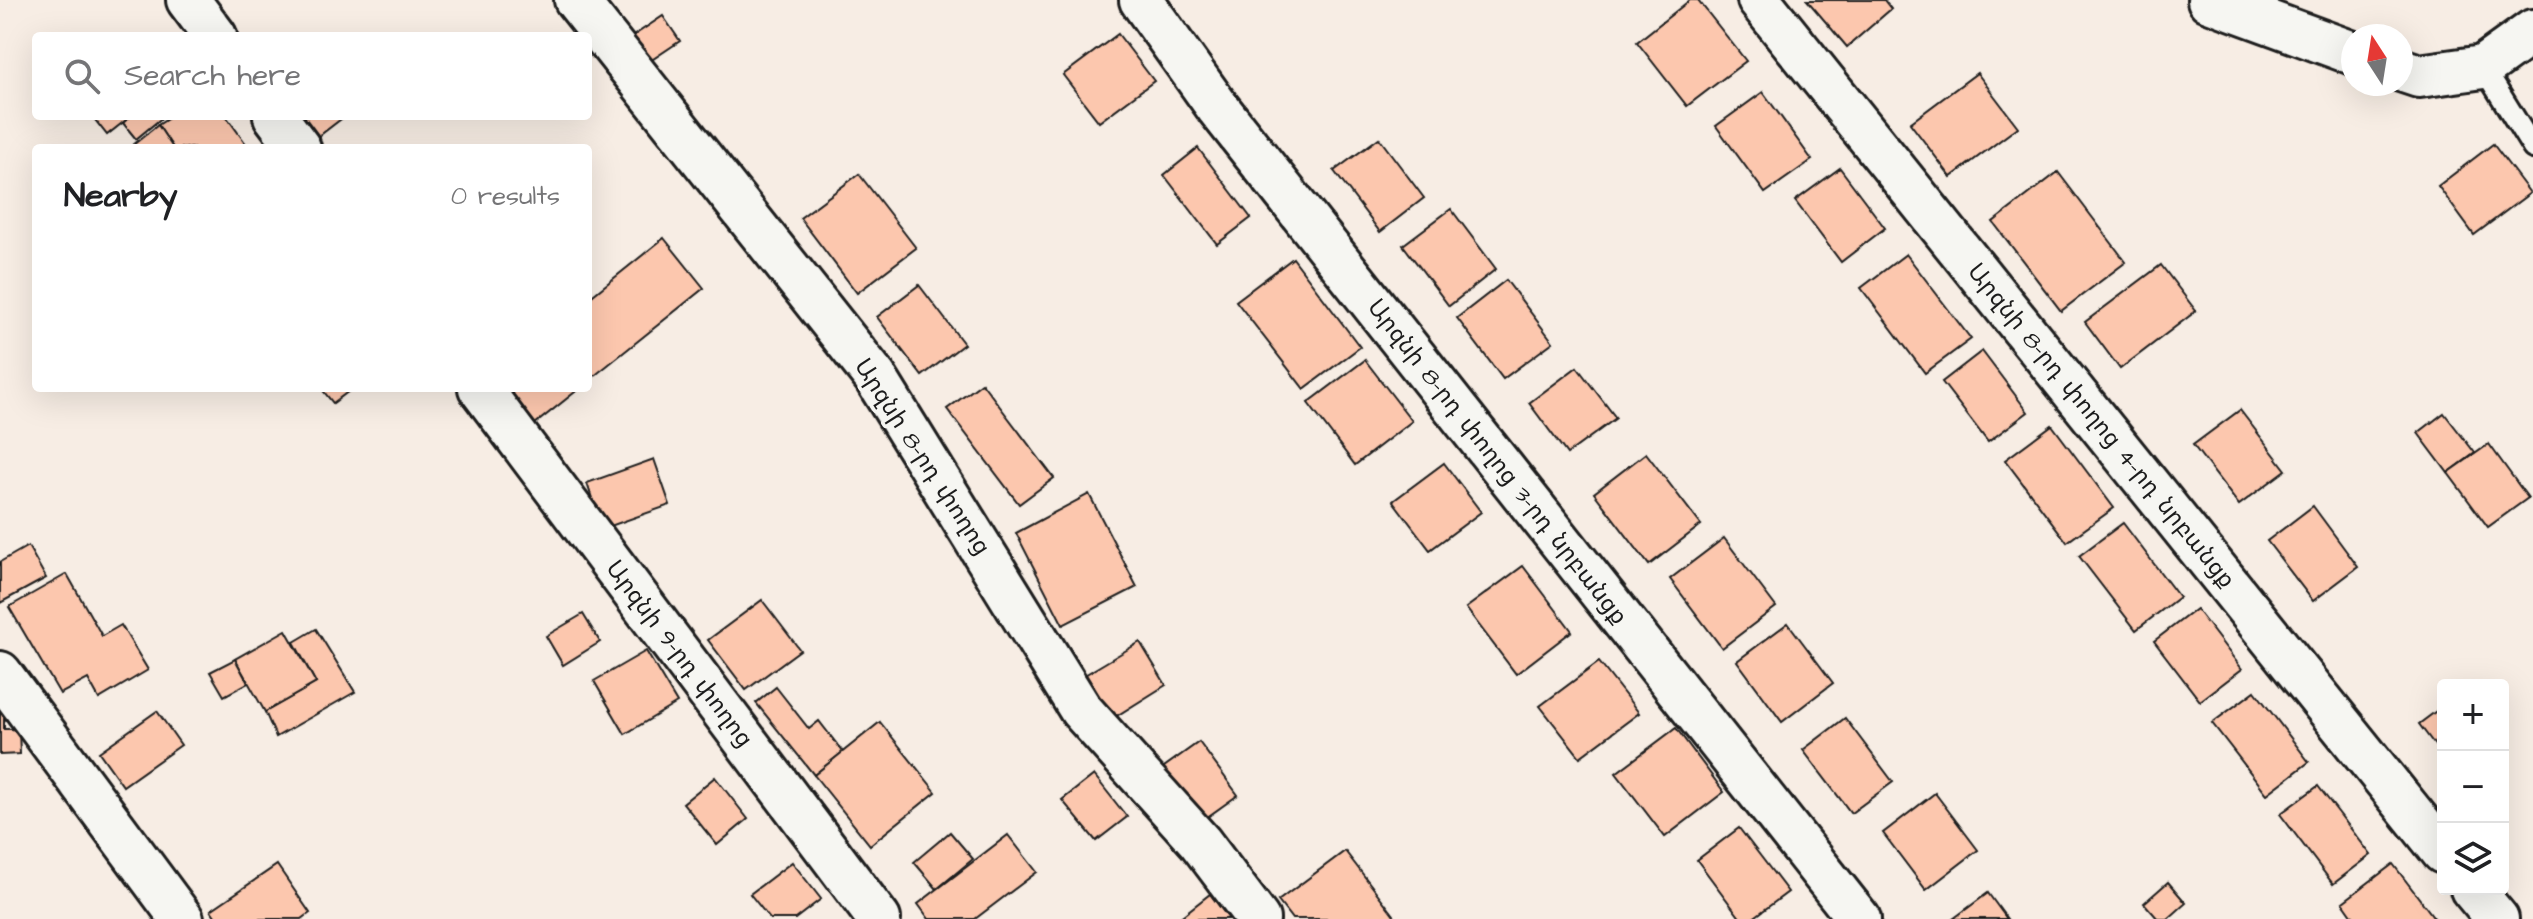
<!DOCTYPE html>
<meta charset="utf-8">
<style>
:root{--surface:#fff;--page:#f2f2f2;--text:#202124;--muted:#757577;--line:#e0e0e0}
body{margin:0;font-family:"Architects Daughter","Noto Sans Armenian",sans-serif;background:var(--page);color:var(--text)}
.controls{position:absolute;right:24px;bottom:24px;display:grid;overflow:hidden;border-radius:8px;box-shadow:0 8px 32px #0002}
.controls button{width:72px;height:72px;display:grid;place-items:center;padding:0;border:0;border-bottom:2px solid var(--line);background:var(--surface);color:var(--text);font:40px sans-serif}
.compass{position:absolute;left:2341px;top:24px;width:72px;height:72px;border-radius:50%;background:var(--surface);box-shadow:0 8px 32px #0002;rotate:348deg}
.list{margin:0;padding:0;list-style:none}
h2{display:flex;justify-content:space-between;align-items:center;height:104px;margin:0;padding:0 32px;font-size:34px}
h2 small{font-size:26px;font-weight:400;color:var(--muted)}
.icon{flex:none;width:44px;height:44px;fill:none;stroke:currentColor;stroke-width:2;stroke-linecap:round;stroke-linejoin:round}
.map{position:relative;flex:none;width:2533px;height:919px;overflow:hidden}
.search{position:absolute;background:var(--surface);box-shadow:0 8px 32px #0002;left:32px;top:32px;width:560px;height:88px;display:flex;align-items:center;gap:20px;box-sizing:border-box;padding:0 28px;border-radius:8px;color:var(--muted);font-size:30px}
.panel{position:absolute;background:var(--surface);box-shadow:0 8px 32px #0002;left:32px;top:144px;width:560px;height:248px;border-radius:8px}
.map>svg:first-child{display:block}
.building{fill:#fcc7ae;stroke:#1c1c1c;stroke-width:2}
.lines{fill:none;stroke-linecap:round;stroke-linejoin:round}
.lane-casing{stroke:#1c1c1c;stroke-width:26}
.street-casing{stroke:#1c1c1c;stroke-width:48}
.lane{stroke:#f6f6f2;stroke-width:20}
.street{stroke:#f6f6f2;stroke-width:42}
.labels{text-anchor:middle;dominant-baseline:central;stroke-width:7;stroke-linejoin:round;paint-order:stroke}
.street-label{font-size:24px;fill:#1c1c1c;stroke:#f6f6f2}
</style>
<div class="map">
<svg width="2533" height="919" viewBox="0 0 2533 919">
<rect width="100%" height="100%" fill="#f7ede4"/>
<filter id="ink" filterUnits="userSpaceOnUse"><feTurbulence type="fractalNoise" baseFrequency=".0125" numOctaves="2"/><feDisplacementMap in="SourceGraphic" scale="16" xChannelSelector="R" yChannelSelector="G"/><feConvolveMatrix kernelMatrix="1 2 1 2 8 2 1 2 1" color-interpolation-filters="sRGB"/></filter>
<g filter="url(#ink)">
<g class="building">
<path d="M 1690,0 L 1698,0 L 1746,61 L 1687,106 L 1637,42 Z"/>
<path d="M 1807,0 L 1884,0 L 1891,9 L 1847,47 Z"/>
<path d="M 663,16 L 680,41 L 644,65 L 627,40 Z"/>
<path d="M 1118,34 L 1154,81 L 1099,122 L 1063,75 Z"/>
<path d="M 1977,73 L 2018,127 L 1951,177 L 1910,123 Z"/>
<path d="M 1763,92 L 1812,160 L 1765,193 L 1716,126 Z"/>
<path d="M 92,116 L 131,116 L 107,135 Z"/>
<path d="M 131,116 L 164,116 L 136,139 L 123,123 Z"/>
<path d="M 172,116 L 226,116 L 249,148 L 173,148 L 158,125 Z"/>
<path d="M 297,116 L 345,116 L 315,139 Z"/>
<path d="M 158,125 L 173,148 L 135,148 L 133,145 Z"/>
<path d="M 1379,138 L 1424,198 L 1380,232 L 1334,171 Z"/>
<path d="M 2493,144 L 2530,193 L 2474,235 L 2438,186 Z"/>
<path d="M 1198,148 L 1251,218 L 1217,244 L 1164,175 Z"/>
<path d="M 1840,168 L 1885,228 L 1841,262 L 1795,201 Z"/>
<path d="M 2058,172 L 2126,262 L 2061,311 L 1993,222 Z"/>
<path d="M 859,174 L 916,248 L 857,293 L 800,218 Z"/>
<path d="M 1451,209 L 1496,269 L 1449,306 L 1403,245 Z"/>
<path d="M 664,238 L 704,288 L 588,381 L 588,299 Z"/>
<path d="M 1906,254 L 1971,339 L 1925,373 L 1861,288 Z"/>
<path d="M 1293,258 L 1360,347 L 1304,389 L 1236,301 Z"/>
<path d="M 2161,265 L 2196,311 L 2120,369 L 2085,322 Z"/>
<path d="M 1506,280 L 1553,342 L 1503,379 L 1457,318 Z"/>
<path d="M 919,285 L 964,344 L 922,376 L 877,317 Z"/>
<path d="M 1982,351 L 2028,412 L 1988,442 L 1942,382 Z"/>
<path d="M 1365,360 L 1412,421 L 1355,465 L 1308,403 Z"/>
<path d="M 1577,367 L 1616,418 L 1567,454 L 1529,403 Z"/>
<path d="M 982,383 L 1054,478 L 1019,504 L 947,409 Z"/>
<path d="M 321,388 L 353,388 L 333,403 Z"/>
<path d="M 498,388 L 580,388 L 530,428 Z"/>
<path d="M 2240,410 L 2286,470 L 2239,505 L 2193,445 Z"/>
<path d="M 2444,413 L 2475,453 L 2448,473 L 2418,433 Z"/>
<path d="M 2052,425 L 2114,508 L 2067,542 L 2005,460 Z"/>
<path d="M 2489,444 L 2528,498 L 2488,527 L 2448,473 Z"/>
<path d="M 1646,453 L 1701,525 L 1649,565 L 1594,493 Z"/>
<path d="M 654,459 L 670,505 L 602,529 L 587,483 Z"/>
<path d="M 1444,463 L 1481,512 L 1430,550 L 1393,501 Z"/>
<path d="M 1089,494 L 1137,587 L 1063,625 L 1016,533 Z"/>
<path d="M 2313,506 L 2358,567 L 2313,601 L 2267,541 Z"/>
<path d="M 2123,523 L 2179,597 L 2136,630 L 2079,556 Z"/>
<path d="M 1724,538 L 1776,607 L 1722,648 L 1670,579 Z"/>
<path d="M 28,546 L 46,578 L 0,603 L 0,562 Z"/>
<path d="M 1523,566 L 1572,631 L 1516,674 L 1466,608 Z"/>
<path d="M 67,574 L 102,636 L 121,625 L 148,670 L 99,699 L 88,679 L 60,694 L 9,607 Z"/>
<path d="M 762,600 L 800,650 L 746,690 L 708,640 Z"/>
<path d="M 2196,609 L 2242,669 L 2200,701 L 2154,641 Z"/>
<path d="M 583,614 L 600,642 L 563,665 L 546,636 Z"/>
<path d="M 1788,623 L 1833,683 L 1782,722 L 1737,661 Z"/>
<path d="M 316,629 L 355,692 L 276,737 L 265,712 L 316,683 L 294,642 Z"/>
<path d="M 286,630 L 316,683 L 265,712 L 235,659 Z"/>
<path d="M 1140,642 L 1166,685 L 1110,720 L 1083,676 Z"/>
<path d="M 646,651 L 677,703 L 625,734 L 594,681 Z"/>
<path d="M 235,659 L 248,683 L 224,696 L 210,672 Z"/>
<path d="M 1599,662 L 1639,713 L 1580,757 L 1540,706 Z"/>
<path d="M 776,687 L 809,729 L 819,721 L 843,752 L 814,775 L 756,703 Z"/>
<path d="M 2255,691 L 2309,762 L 2267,794 L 2212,723 Z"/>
<path d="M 0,702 L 4,702 L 4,729 L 19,729 L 20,754 L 0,755 Z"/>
<path d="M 2443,706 L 2443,756 L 2419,724 Z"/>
<path d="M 157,711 L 181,745 L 123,786 L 99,752 Z"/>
<path d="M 1845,718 L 1893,782 L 1851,813 L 1803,750 Z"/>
<path d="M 880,722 L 936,792 L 870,845 L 814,775 Z"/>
<path d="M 1676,728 L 1724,792 L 1665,837 L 1616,773 Z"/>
<path d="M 1199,742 L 1238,795 L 1196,825 L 1157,772 Z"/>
<path d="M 1094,775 L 1127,817 L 1096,841 L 1062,800 Z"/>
<path d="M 715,777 L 748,819 L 717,845 L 683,803 Z"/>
<path d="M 2318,786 L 2371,855 L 2333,884 L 2280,814 Z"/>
<path d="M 1935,793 L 1978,850 L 1926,890 L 1883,833 Z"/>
<path d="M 1739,828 L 1788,892 L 1752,919 L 1741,919 L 1697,860 Z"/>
<path d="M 950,832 L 973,859 L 937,889 L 914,862 Z"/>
<path d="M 1008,835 L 1037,872 L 975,919 L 929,919 L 918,904 Z"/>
<path d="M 1345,851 L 1397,919 L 1292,919 L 1278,901 Z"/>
<path d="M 792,862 L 821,899 L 795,919 L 770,919 L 750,894 Z"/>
<path d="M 2393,864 L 2435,919 L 2355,919 L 2343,902 Z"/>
<path d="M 277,865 L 310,913 L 302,919 L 217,919 L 211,910 Z"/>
<path d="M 2168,882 L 2186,903 L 2168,919 L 2158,919 L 2144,903 Z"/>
<path d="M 1988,893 L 2007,919 L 1953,919 Z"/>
<path d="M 1210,894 L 1229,919 L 1178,919 Z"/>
</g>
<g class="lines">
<g class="lane-casing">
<path id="lane" d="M 2483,67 L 2533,148"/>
</g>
<g class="street-casing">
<g id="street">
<path d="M 188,0 L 215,36"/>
<path d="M 576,0 L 875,377 L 1081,710 L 1200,842 L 1258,919"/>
<path d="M 1141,0 L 1218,108 L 1859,919"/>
<path d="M 1759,0 L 2443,852"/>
<path d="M 2209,0 L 2353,53"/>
<path d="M 2401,70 L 2419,76 L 2483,67 L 2533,31"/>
<path d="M 275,116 L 299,148"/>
<path d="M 480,388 L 879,919"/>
<path d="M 0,673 L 182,919"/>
<path d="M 2472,889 L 2497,919"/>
</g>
</g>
<use href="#lane" class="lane"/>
<use href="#street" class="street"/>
</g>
</g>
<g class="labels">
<g class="street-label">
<text transform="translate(2101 426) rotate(51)">Արզնի 8-րդ փողոց 4-րդ նրբանցք</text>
<text transform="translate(922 457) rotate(57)">Արզնի 8-րդ փողոց</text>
<text transform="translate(1497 462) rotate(52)">Արզնի 8-րդ փողոց 3-րդ նրբանցք</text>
<text transform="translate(679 654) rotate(53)">Արզնի 9-րդ փողոց</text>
</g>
</g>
</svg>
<div class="controls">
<button>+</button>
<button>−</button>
<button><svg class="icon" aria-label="layers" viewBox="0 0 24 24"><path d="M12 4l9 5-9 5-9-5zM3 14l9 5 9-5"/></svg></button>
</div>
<svg class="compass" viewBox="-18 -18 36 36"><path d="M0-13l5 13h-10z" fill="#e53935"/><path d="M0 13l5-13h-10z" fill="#757577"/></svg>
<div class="search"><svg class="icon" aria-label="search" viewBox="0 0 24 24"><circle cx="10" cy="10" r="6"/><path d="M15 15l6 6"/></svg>Search here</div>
<section class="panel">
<h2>Nearby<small>0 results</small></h2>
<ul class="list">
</ul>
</section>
</div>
